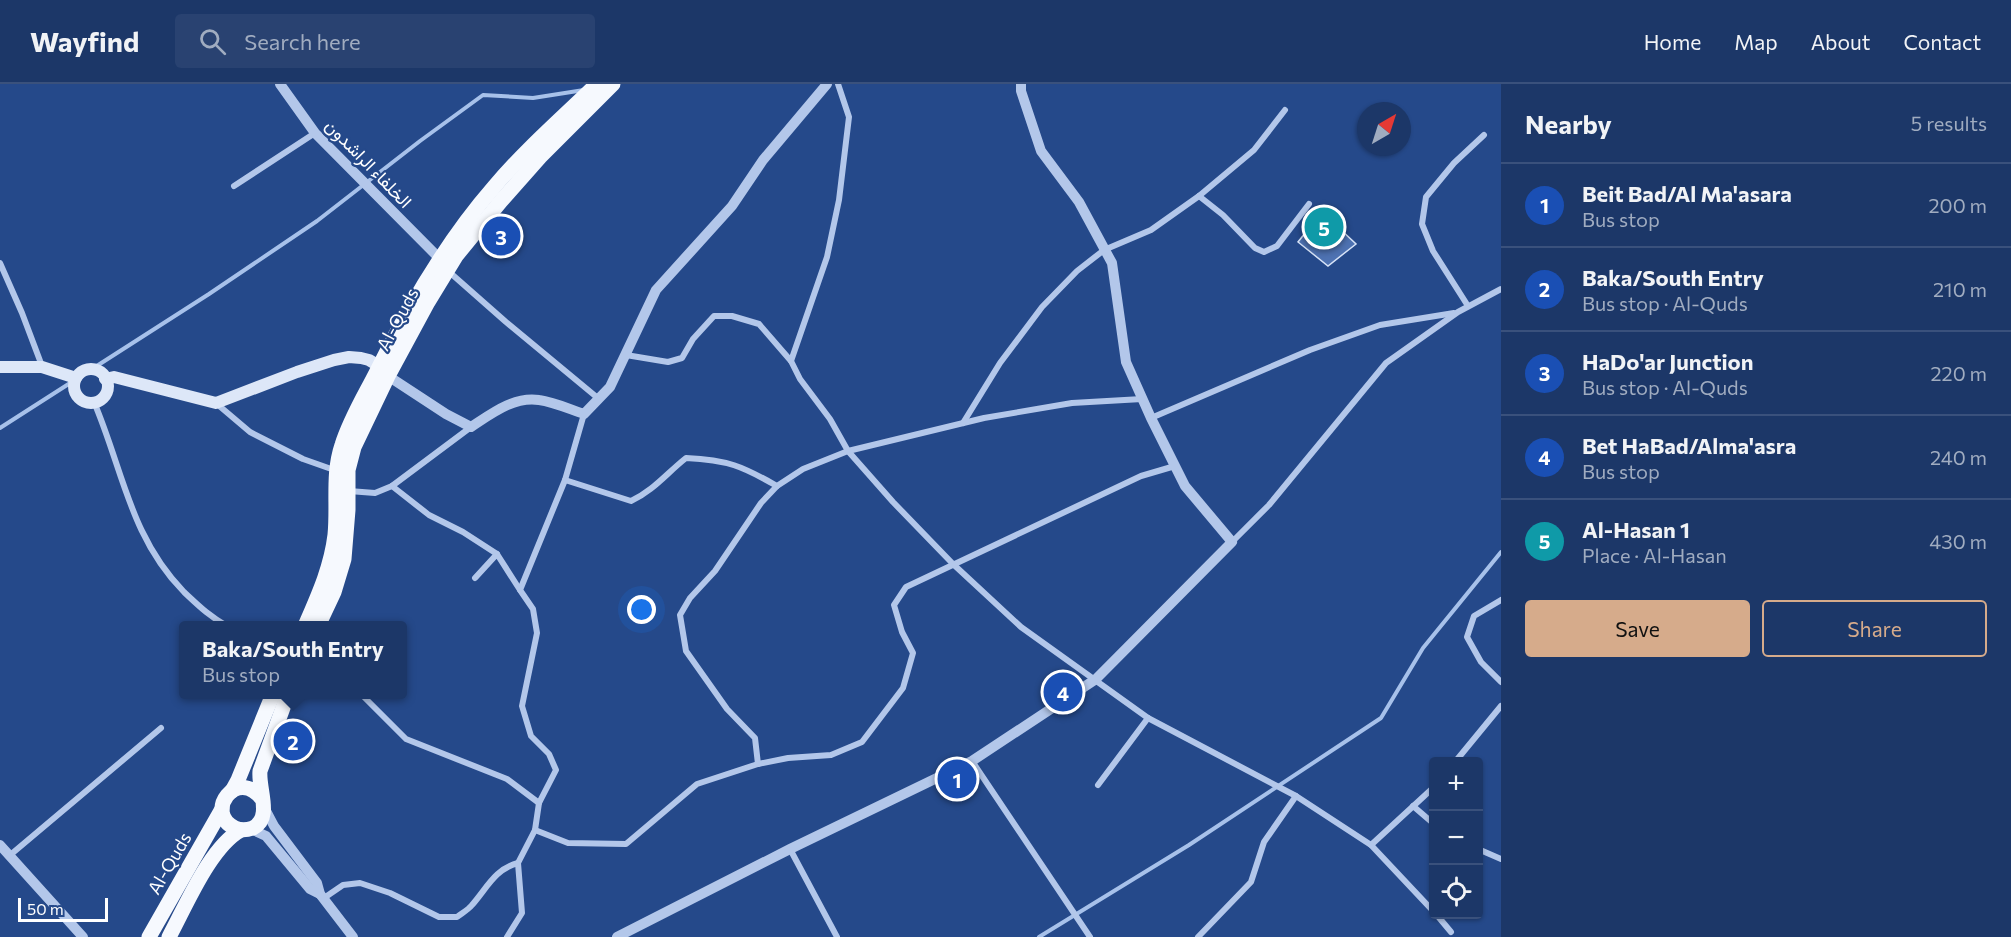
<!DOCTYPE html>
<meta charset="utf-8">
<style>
:root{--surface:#1c3768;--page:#294271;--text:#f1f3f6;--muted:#a0acc0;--line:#3a517c;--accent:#d6ab8b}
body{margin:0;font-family:Commissioner,Vazirmatn,sans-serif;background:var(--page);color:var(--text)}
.controls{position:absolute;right:18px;bottom:18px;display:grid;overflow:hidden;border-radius:6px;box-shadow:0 2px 4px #0004}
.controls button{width:54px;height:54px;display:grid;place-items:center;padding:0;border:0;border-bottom:2px solid var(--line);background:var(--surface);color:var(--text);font:30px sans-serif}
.compass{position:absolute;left:1357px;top:18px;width:54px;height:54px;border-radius:50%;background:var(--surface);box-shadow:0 2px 4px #0004;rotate:39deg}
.scale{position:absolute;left:18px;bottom:15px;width:90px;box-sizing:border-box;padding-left:6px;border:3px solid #fff;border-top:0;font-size:16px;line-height:21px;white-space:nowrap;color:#fff;-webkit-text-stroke:4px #25498a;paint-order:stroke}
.you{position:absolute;left:642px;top:526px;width:21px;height:21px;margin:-15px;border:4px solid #fff;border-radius:50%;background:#1a73e8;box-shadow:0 0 0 9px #1a73e833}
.badge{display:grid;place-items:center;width:39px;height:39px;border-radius:50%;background:var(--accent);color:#fff;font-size:20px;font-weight:700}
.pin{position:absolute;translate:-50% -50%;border:3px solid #fff;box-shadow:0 2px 6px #0006}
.popup{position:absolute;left:179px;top:537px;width:228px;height:78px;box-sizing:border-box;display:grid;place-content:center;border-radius:6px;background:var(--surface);filter:drop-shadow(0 2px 4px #0005);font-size:20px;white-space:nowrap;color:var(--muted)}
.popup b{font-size:22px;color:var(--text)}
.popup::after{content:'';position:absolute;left:50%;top:100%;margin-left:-12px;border:12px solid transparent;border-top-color:var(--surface)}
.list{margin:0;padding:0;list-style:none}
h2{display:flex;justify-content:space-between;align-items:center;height:78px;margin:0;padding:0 24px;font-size:26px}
h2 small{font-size:20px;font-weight:400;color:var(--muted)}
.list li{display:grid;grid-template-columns:39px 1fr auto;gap:18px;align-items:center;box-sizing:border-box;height:84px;padding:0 24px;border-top:2px solid var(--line)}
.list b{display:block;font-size:22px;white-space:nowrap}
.list p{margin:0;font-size:20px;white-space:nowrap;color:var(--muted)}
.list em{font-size:20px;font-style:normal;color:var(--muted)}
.actions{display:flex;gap:12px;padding:18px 24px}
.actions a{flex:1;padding:14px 0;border:2px solid var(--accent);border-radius:6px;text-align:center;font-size:21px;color:var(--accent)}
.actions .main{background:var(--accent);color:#111}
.icon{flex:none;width:33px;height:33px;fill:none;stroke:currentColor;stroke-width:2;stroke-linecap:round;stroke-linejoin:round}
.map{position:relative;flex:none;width:1501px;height:853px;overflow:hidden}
header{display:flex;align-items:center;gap:36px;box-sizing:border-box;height:84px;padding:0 30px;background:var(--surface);border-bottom:2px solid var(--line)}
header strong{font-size:28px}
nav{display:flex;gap:33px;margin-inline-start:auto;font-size:21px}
.search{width:420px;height:54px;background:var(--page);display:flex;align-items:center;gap:15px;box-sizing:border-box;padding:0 21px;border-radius:6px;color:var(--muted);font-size:22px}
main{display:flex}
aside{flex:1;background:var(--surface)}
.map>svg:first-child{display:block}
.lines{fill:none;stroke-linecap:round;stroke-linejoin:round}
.stream{stroke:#a7c1ea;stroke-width:4}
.building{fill:#4e72b2;stroke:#d7e3f7;stroke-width:1.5}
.minor{stroke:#b3c7ea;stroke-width:6}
.tertiary{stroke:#b3c7ea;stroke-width:10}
.secondary{stroke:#dde7f8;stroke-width:12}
.primary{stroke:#f6f9fe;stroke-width:15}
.labels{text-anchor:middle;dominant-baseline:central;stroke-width:4.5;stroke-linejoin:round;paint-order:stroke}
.street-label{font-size:18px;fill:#fff;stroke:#25498a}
</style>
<header>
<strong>Wayfind</strong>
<div class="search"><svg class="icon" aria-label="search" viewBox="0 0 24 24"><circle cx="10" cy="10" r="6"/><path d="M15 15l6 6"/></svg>Search here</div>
<nav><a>Home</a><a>Map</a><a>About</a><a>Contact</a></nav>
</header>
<main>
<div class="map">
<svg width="1501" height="853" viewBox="0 0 1501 853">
<rect width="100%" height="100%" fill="#25498a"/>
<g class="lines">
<g class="stream">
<path d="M 0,344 L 209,210 L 317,137 L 420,57 L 483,11 L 533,14 L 584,6"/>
<path d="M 1039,853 L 1189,761 L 1381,634 L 1423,564 L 1501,468"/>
</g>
</g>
<path class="building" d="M 1322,128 L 1356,160 L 1328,182 L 1298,158 Z"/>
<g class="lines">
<g class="minor">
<path d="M 838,0 L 849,33 L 839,116 L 827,173 L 791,277 L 800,295 L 830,335 L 848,367 L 893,418 L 953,480 L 1021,543 L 1148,634 L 1296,712 L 1371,761 L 1434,828"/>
<path d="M 234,102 L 315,49"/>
<path d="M 1199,112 L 1223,131 L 1255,164 L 1264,168 L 1277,162 L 1309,120"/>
<path d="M 0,179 L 22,229 L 42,282"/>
<path d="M 447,186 L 506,238 L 599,315"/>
<path d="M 1468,222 L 1433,167 L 1422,140 L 1426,113 L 1454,79 L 1484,51"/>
<path d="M 626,271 L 668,278 L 682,274 L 693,255 L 714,232 L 732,232 L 759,240 L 791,277"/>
<path d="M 94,318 C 123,386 130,453 184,508 C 199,522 209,532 227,542"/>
<path d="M 217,320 L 250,348 L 303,375 L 337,387"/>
<path d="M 1151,334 L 1310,266 L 1380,241 L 1454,229"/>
<path d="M 963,339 L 1000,279 L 1042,223 L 1077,187 L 1104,166 L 1151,146 L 1199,112 L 1254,66 L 1285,26"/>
<path d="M 565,396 L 631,417 C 653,407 667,389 686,374 C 728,376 742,382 777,402"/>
<path d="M 392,402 L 429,431 L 463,448 L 497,470"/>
<path d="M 349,407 L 375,409 L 392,402 L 471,343"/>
<path d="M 1232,458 L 1269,421 L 1386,279 L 1458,228 L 1501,205"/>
<path d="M 475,494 L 497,470 L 520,506"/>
<path d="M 1501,516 L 1474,532 L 1467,553 L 1481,578 L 1501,598"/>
<path d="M 361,610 L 406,655 L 507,695 L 539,719"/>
<path d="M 972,677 L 1090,853"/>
<path d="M 1455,678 L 1501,622"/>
<path d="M 758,680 L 755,654 L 727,625 L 686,567 L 680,531 L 690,514 L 715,487 L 761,419 L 777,402 L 803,385 L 848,367 L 984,334 L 1072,319 L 1142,315"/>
<path d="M 1098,701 L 1148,634"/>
<path d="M 1413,722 L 1434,740"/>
<path d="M 535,746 L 568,759 L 626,760 L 697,700 L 758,680 L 788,674 L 831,671 L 862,658 L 903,604 L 913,569 L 902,548 L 894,521 L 906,503 L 1141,392 L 1175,382"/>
<path d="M 1371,761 L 1434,703"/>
<path d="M 790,765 L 837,853"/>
<path d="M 1478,765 L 1501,775"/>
<path d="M 9,772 L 161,644"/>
<path d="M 324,814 L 343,801 L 360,799 L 390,809 L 439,833 L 457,833 C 462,829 468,826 472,821 C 487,804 495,785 518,779"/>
<path d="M 1436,830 L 1451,848"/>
<path d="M 507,853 L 522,829 L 518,779 L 535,746 L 539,719 L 556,686 L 549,670 L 531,652 L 522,622 L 537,549 L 533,525 L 520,506 L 565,396 L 584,330"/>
<path d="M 1198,853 L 1251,798 L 1264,758 L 1296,712"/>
</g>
<g class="tertiary">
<path d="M 280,0 L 315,49 L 440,175"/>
<path d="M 388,292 L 446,330 L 471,343 C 491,330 514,312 539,316 C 554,318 569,325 584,330 L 610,303 L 656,206 L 732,122 L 763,76 L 827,0"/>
<path d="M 264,723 L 274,742 L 317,799 L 320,810 L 353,853"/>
<path d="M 251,745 L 266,752 L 310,805 L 320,810"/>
<path d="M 0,761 L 83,853"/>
<path d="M 617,853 L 790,765 L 972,677 L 1096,595 L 1232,458 L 1185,402 L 1151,334 L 1126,278 L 1112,179 L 1079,118 L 1041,67 L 1021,7 L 1021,0"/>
</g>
<g class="secondary">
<path d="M 0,283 L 42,283 L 76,294"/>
<circle cx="91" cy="302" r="17"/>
<path d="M 105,295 L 114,293 L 216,319 L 297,288 L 334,276 L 349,273 L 361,274 L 369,276 L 379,282"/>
</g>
<g class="primary">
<path d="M 305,542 C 318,512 331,484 335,451 C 338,421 332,390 342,361 C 350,335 365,311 377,287 C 409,222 446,158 494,103 C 525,66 562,34 597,0"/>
<path d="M 318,542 L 334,508 L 344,475 L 348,426 L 348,386 L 354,363 L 388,292 L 428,218 L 456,172 L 501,117 L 540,73 L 613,0"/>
<path d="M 232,707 L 238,696 L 273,610"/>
<path d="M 262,715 C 237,682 203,729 235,744 C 241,747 247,746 253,744 C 273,734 258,705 260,687 L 288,610"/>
<path d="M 149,853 L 222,725"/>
<path d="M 169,853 C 186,822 210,763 241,746"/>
</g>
</g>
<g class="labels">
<g class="street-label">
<text transform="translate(369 79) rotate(46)">الخلفاء الراشدون</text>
<text transform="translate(397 235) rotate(-62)">Al-Quds</text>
<text transform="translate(169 779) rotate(-60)">Al-Quds</text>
</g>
</g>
</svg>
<div class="controls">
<button>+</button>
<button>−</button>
<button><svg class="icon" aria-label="locate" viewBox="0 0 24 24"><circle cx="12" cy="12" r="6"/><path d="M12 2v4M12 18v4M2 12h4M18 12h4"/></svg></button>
</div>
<svg class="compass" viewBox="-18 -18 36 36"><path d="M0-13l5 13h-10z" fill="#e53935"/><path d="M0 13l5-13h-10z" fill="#a0acc0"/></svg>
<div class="scale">50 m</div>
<div class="you"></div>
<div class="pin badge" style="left:957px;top:695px;background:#1a4fb4">1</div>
<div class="pin badge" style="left:293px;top:657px;background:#1a4fb4">2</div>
<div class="popup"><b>Baka/South Entry</b>Bus stop</div>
<div class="pin badge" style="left:501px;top:152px;background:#1a4fb4">3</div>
<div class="pin badge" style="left:1063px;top:608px;background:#1a4fb4">4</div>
<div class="pin badge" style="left:1324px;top:143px;background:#0f9aa8">5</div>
</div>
<aside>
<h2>Nearby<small>5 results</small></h2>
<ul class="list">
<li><span class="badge" style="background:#1a4fb4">1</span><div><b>Beit Bad/Al Ma'asara</b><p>Bus stop</p></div><em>200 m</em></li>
<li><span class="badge" style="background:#1a4fb4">2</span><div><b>Baka/South Entry</b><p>Bus stop · Al-Quds</p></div><em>210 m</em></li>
<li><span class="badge" style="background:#1a4fb4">3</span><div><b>HaDo'ar Junction</b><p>Bus stop · Al-Quds</p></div><em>220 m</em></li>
<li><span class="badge" style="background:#1a4fb4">4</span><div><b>Bet HaBad/Alma'asra</b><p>Bus stop</p></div><em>240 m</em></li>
<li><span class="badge" style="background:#0f9aa8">5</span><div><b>Al-Hasan 1</b><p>Place · Al-Hasan</p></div><em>430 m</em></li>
</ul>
<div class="actions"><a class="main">Save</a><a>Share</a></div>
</aside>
</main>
